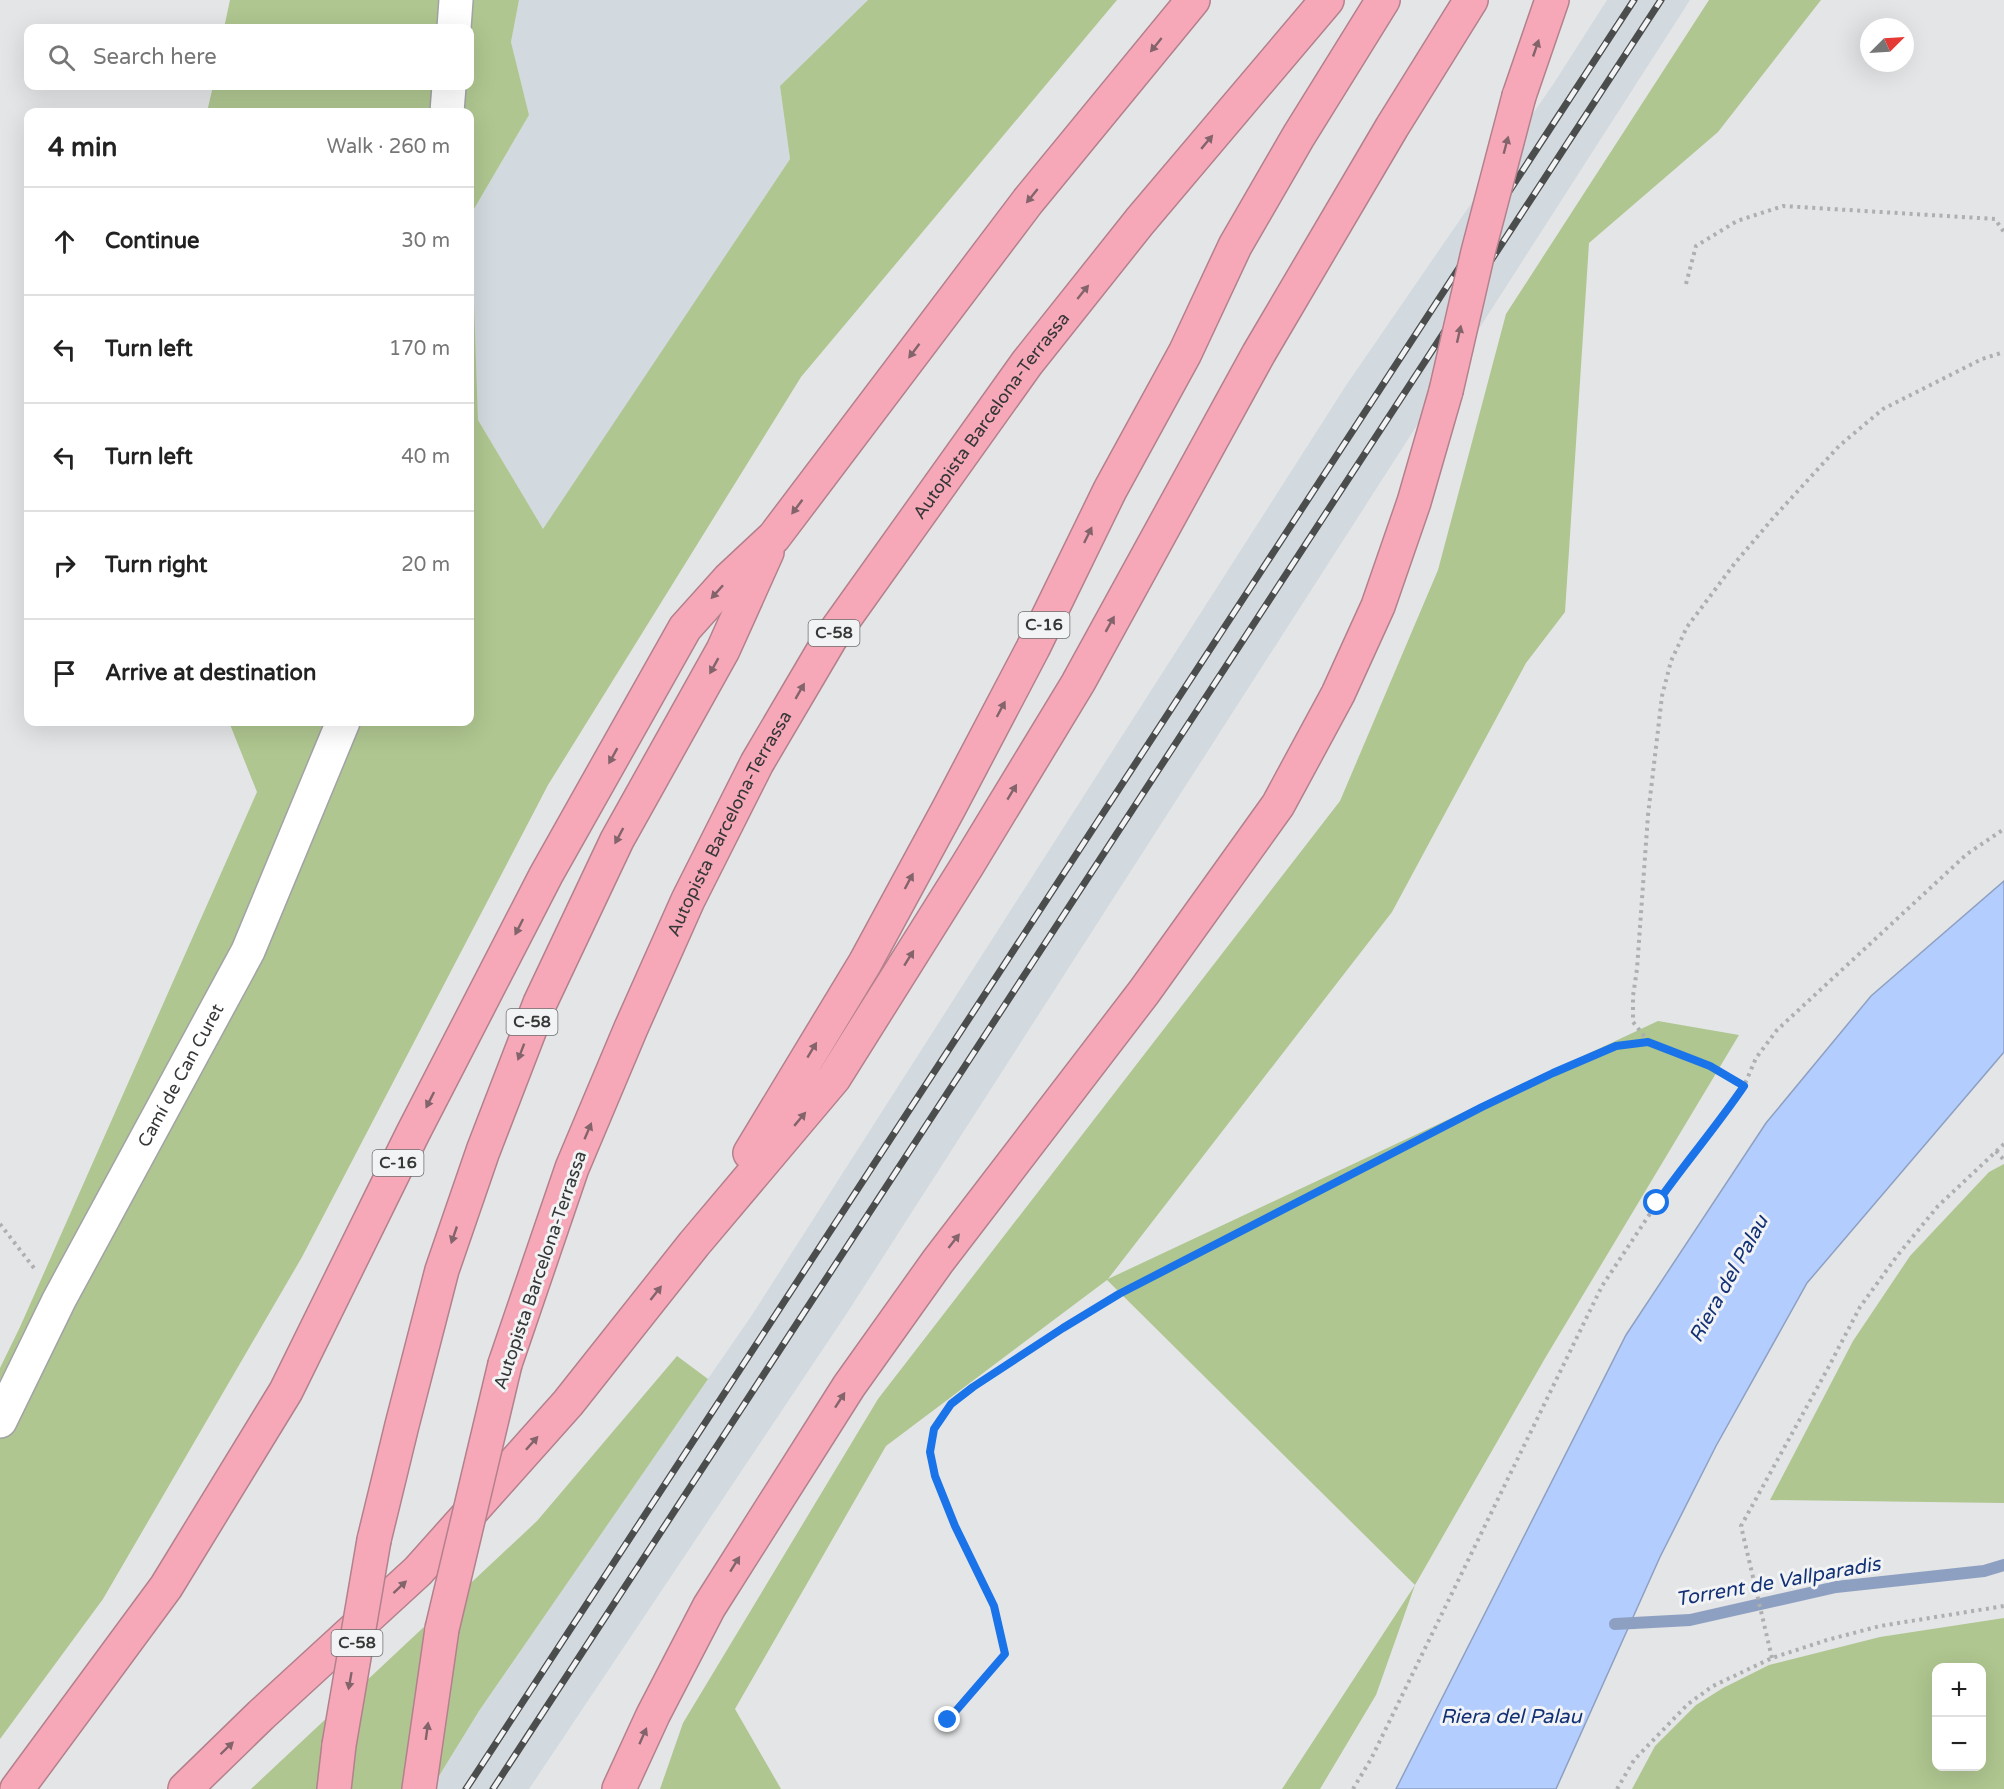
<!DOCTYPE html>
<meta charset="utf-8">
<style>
:root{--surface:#fff;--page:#f2f2f2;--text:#222;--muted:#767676;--line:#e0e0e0}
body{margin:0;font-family:"Varela Round",sans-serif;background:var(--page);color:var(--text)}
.controls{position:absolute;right:18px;bottom:18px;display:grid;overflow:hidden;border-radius:12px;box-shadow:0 6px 24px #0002}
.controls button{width:54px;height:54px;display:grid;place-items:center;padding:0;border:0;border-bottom:2px solid var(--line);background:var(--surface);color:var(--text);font:30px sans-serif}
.compass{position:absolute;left:1860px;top:18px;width:54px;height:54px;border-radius:50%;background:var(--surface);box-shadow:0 6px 24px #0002;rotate:66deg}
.stop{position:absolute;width:18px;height:18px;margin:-14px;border:4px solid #1a73e8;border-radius:50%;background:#fff}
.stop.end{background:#1a73e8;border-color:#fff;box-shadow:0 2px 6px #0008}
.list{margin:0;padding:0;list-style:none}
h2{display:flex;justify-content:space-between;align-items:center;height:78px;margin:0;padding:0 24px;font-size:26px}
h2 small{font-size:20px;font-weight:400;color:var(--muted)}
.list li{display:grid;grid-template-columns:39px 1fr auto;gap:18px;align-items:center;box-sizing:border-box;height:108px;padding:0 24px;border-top:2px solid var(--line)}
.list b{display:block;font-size:22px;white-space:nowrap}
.list em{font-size:20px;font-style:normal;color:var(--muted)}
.icon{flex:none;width:33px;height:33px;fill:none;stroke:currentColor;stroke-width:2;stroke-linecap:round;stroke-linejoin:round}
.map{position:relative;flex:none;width:2004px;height:1789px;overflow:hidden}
.search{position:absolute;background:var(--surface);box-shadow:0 6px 24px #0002;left:24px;top:24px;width:450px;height:66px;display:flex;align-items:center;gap:15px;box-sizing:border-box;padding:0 21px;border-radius:12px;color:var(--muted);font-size:22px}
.panel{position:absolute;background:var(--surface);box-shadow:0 6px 24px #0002;left:24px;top:108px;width:450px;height:618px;border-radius:12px}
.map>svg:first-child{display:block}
.built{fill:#d2d9df}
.green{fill:#afc690;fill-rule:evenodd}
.water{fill:#b3cdfe;stroke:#8ea0c2;stroke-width:1.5}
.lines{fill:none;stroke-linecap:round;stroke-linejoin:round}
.stream{stroke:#8ea0c2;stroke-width:12}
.minor-casing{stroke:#a1a3a4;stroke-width:36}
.motorway-casing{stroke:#b3808c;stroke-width:36}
.path{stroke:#aeafb0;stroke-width:4;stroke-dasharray:3 4.5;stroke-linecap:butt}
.minor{stroke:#fff;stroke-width:33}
.motorway{stroke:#f6a8b9;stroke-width:33}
.rail-casing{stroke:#4b4c4c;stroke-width:7}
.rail{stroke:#f2f3f4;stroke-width:4.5;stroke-dasharray:14;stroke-linecap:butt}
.motorway-bridge-casing{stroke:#b3808c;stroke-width:36;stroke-linecap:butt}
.motorway-bridge{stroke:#f6a8b9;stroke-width:33}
.oneway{fill:#83646b}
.route{stroke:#1a73e8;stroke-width:8}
.labels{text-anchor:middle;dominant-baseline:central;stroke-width:6;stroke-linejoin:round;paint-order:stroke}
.shield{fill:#f2f3f4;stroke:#6e6f70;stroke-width:1.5}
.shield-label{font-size:16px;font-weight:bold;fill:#363737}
.street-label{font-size:18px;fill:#363737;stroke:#f2f3f4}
.water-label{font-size:20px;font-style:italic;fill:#123176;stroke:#f2f3f4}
</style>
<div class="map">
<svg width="2004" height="1789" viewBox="0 0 2004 1789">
<rect width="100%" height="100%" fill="#e4e5e6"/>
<g class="built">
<path d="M 519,0 L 868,0 L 780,86 L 790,159 L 543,530 L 478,420 L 471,214 L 529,115 L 511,42 Z"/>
<path d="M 1607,0 L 1690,0 L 849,1310 L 529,1789 L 431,1789 L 479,1711 L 752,1315 L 1347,384 L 1554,83 Z"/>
</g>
<g class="green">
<path d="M 230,0 L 519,0 L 511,42 L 529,115 L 471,214 L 478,420 L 543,529 L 790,159 L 780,86 L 868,0 L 1117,0 L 801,377 L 548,785 L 302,1257 L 103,1599 L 0,1739 L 0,1368 L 20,1327 L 257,792 L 229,722 L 470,722 L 470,112 L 207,112 L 213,86 L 470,86 L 470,28 L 224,28 Z"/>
<path d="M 1709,0 L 1821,0 L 1718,132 L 1589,243 L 1565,612 L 1526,663 L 1392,912 L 1108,1279 L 1658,1021 L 1739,1035 L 1544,1360 L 1415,1585 L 1376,1695 L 1320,1789 L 1282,1789 L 1415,1585 L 1107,1280 L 886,1446 L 735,1709 L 781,1789 L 660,1789 L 683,1723 L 878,1399 L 1340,801 L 1438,570 L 1506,314 Z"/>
<path d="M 2004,1164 L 2004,1503 L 1770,1500 L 1853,1341 L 1910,1256 L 1989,1172 Z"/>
<path d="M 677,1356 L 708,1379 L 479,1711 L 431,1789 L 251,1789 L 537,1521 Z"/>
<path d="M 2004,1618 L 2004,1789 L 1632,1789 L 1655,1746 L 1696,1705 L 1723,1688 L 1769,1665 L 1880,1637 ZM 1936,1668 L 1982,1668 L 1982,1766 L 1936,1766 Z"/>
</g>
<path class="water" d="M 2004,881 L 2004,1052 L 1807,1283 L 1716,1446 L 1660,1557 L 1556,1789 L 1396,1789 L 1626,1335 L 1766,1123 L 1871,996 Z"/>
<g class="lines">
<path class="stream" d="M 1615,1624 L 1690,1620 L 1836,1587 L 1984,1571 L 2004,1565"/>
<g class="minor-casing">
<g id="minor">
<path d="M 454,28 L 456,0"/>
<path d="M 447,112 L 449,86"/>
<path id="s1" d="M 0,1421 L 59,1300 L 248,951 L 343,722"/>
</g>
</g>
<g class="motorway-casing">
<g id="motorway">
<path d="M 1519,96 L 1552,0"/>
<path d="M 750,1153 L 865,963 L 949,808 L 1033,648 L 1110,490 L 1185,353 L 1235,246 L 1298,137 L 1383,0"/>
<path id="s2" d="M 505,1364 L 572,1168 L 631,1028 L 688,900 L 757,763 L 830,639 L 1027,363 L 1140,221 L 1327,0"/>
<path d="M 374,1540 L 402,1425 L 442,1270 L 483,1151 L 540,1003 L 617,840 L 723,650 L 767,552"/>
<path d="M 17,1789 L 166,1587 L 286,1391 L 413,1133 L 546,875 L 685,628 L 729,579 L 774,537 L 1028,201 L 1193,0"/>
<path d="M 185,1789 L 261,1715 L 418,1571 L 568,1403 L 694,1244 L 834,1078 L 967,866 L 1078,683 L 1259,353 L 1392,127 L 1471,0"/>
<path d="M 334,1789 L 339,1745"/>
<path d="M 419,1789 L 442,1629"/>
<path d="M 619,1789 L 653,1715 L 709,1607 L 849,1386 L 938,1261 L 1144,992 L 1278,805 L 1338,694 L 1378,606 L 1414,502 L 1446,391"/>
</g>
</g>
<g class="path">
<path d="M 1686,284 L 1696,246 L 1737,221 L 1783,206 L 1995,219 L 2004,232"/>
<path d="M 1744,1086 L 1710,1066 L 1649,1042 L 1633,1022 L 1633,996 L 1637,969 L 1648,815 L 1662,696 L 1671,661 L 1687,627 L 1735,563 L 1774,517 L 1839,446 L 1883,409 L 1982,359 L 2004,352"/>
<path d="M 1996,1151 L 2004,1160"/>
<path d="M 0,1224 L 34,1268"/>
<path d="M 1772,1658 L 1741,1526 L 1827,1370 L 1860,1307 L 1897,1256 L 1938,1206 L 2004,1144"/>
<path d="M 948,1720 L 1005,1654 C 1002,1638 1000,1622 995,1607 C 979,1560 916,1478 934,1429 C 944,1399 988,1377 1013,1360 C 1118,1291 1231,1235 1344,1178 C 1432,1133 1519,1082 1612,1048 C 1623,1044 1637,1043 1649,1042"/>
<path d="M 1353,1789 L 1371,1759 L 1602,1286 L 1657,1203 L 1690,1157 L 1722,1118 L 1744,1086 L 1756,1058 L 1777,1030 L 1967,854 L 2004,829"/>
<path d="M 1617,1789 L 1634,1760 L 1688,1704 L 1713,1686 L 1772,1658 L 1827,1640 L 1880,1626 L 2004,1606"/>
</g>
<use href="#minor" class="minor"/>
<use href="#motorway" class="motorway"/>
<g class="rail-casing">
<g id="rail">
<path d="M 466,1789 L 1634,0"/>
<path d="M 493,1789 L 1661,0"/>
</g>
</g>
<use href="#rail" class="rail"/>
<g class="motorway-bridge-casing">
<g id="motorway-bridge">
<path d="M 1446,391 L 1478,252 L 1519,96"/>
<path d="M 442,1629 L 505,1364"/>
<path d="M 339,1745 L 374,1540"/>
</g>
</g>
<use href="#motorway-bridge" class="motorway-bridge"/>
</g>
<defs><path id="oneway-solid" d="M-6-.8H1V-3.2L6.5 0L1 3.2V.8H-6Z" transform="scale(1.5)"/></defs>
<g class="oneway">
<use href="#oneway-solid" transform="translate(1156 45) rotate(129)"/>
<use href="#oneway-solid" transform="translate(1536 48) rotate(-71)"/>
<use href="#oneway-solid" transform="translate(1207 142) rotate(-50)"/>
<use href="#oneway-solid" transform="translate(1506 145) rotate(-75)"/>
<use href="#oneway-solid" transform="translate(1032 196) rotate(129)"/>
<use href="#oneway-solid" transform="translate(1083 292) rotate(-51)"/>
<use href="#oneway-solid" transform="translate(1459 334) rotate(-77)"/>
<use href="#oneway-solid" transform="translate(914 351) rotate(127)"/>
<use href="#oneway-solid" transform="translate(797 507) rotate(127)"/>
<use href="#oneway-solid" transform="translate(1088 535) rotate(-64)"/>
<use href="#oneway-solid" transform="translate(717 592) rotate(132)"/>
<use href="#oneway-solid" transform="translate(1110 624) rotate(-61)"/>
<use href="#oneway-solid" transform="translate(714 666) rotate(119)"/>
<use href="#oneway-solid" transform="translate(800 691) rotate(-60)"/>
<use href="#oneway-solid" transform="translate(1001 709) rotate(-62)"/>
<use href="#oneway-solid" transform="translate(613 756) rotate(119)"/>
<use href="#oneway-solid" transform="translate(1012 792) rotate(-59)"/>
<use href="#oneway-solid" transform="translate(619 836) rotate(118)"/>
<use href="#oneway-solid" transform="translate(909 881) rotate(-62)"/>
<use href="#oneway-solid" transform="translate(519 927) rotate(117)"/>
<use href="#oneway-solid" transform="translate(909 958) rotate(-58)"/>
<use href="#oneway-solid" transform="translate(812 1050) rotate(-59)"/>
<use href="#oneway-solid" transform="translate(521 1052) rotate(111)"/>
<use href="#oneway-solid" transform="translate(430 1100) rotate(117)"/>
<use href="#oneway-solid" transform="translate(800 1119) rotate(-50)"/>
<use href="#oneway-solid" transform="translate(588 1131) rotate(-67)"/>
<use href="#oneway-solid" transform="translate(454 1235) rotate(109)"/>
<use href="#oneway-solid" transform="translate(954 1241) rotate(-52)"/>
<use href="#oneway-solid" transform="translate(656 1293) rotate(-52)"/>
<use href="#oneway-solid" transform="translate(840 1400) rotate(-57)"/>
<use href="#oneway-solid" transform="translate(532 1443) rotate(-48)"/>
<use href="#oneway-solid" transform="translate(735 1564) rotate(-58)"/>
<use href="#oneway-solid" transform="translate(400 1587) rotate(-43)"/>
<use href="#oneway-solid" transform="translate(350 1681) rotate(100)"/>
<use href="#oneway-solid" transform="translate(427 1731) rotate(-82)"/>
<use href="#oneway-solid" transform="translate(643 1736) rotate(-66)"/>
<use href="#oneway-solid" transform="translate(227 1748) rotate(-44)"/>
</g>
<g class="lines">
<path class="route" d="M 948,1720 L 1005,1654 L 994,1606 L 955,1526 L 935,1476 L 930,1452 L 934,1429 L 951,1404 L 973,1387 L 1063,1328 L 1119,1294 L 1482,1107 L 1553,1073 L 1616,1046 L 1648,1042 L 1710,1066 L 1744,1086 C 1717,1126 1685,1163 1657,1203"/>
</g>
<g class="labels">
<g class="shield">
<rect x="1018.5" y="612" width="51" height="26" rx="4.5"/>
<rect x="808.5" y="620" width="51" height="26" rx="4.5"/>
<rect x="506.5" y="1009" width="51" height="26" rx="4.5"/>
<rect x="372.5" y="1150" width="51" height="26" rx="4.5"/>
<rect x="331.5" y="1630" width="51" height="26" rx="4.5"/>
</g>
<g class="shield-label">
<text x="1044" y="625">C-16</text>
<text x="834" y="633">C-58</text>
<text x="532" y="1022">C-58</text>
<text x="398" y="1163">C-16</text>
<text x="357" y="1643">C-58</text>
</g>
<g class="street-label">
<text stroke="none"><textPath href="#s2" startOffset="1072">Autopista Barcelona-Terrassa</textPath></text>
<text stroke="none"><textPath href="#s2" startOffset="586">Autopista Barcelona-Terrassa</textPath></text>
<text stroke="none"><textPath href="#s1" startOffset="390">Camí de Can Curet</textPath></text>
<text transform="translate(540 1270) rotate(-71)">Autopista Barcelona-Terrassa</text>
</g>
<g class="water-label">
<text transform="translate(1729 1279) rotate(-61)">Riera del Palau</text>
<text transform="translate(1778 1582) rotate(-10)">Torrent de Vallparadis</text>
<text x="1511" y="1717">Riera del Palau</text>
</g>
</g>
</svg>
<div class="controls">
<button>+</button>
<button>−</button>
</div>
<svg class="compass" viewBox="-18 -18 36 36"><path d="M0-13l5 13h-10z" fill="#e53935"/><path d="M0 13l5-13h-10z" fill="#767676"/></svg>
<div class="stop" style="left:1657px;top:1203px"></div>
<div class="stop end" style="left:948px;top:1720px"></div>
<div class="search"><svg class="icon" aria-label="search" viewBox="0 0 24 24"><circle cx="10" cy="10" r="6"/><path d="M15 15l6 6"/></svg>Search here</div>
<section class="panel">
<h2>4 min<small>Walk · 260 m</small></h2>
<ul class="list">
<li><svg class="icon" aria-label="ahead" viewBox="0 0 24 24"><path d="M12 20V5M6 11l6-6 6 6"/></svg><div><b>Continue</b></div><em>30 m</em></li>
<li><svg class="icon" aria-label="left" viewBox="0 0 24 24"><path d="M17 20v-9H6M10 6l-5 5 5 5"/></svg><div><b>Turn left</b></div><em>170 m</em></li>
<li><svg class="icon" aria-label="left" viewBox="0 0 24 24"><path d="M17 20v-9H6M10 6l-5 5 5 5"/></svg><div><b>Turn left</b></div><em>40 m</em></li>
<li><svg class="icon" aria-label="right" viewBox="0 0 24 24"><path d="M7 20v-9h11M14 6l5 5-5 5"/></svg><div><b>Turn right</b></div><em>20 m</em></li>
<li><svg class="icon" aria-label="arrive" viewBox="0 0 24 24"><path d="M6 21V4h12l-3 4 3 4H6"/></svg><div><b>Arrive at destination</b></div></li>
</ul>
</section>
</div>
